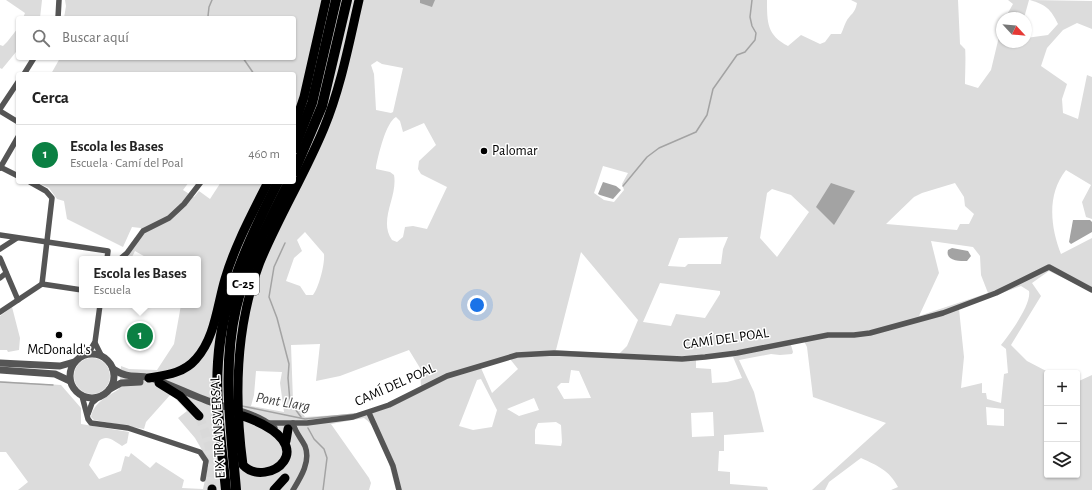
<!DOCTYPE html>
<html lang="es">
<meta charset="utf-8">
<style>
:root{--surface:#fff;--page:#f6f6f6;--text:#222;--muted:#767676;--line:#e0e0e0;--accent:#0b8043}
body{margin:0;font-family:"Alegreya Sans",sans-serif;background:var(--page);color:var(--text)}
.controls{position:absolute;right:12px;bottom:12px;display:grid;overflow:hidden;border-radius:4px;box-shadow:0 1px 3px #0004}
.controls button{width:36px;height:36px;display:grid;place-items:center;padding:0;border:0;border-bottom:1px solid var(--line);background:var(--surface);color:var(--text);font:20px sans-serif}
.compass{position:absolute;left:996px;top:12px;width:36px;height:36px;border-radius:50%;background:var(--surface);box-shadow:0 1px 3px #0004;rotate:116deg}
.you{position:absolute;left:477px;top:305px;width:14px;height:14px;margin:-10px;border:3px solid #fff;border-radius:50%;background:#1a73e8;box-shadow:0 0 0 6px #1a73e833}
.badge{display:grid;place-items:center;width:26px;height:26px;border-radius:50%;background:var(--accent);color:#fff;font-size:13px;font-weight:700}
.pin{position:absolute;translate:-50% -50%;border:2px solid #fff;box-shadow:0 1px 4px #0006}
.popup{position:absolute;left:79px;top:256px;width:122px;height:52px;box-sizing:border-box;display:grid;place-content:center;border-radius:4px;background:var(--surface);filter:drop-shadow(0 1px 3px #0005);font-size:13px;white-space:nowrap;color:var(--muted)}
.popup b{font-size:15px;color:var(--text)}
.popup::after{content:'';position:absolute;left:50%;top:100%;margin-left:-8px;border:8px solid transparent;border-top-color:var(--surface)}
.list{margin:0;padding:0;list-style:none}
h2{display:flex;justify-content:space-between;align-items:center;height:52px;margin:0;padding:0 16px;font-size:17px}
h2 small{font-size:13px;font-weight:400;color:var(--muted)}
.list li{display:grid;grid-template-columns:26px 1fr auto;gap:12px;align-items:center;box-sizing:border-box;height:60px;padding:0 16px;border-top:1px solid var(--line)}
.list b{display:block;font-size:15px;white-space:nowrap}
.list p{margin:0;font-size:13px;white-space:nowrap;color:var(--muted)}
.list em{font-size:13px;font-style:normal;color:var(--muted)}
.icon{flex:none;width:22px;height:22px;fill:none;stroke:currentColor;stroke-width:2;stroke-linecap:round;stroke-linejoin:round}
.map{position:relative;flex:none;width:1092px;height:490px;overflow:hidden}
.search{position:absolute;background:var(--surface);box-shadow:0 1px 3px #0004;left:16px;top:16px;width:280px;height:44px;display:flex;align-items:center;gap:10px;box-sizing:border-box;padding:0 14px;border-radius:4px;color:var(--muted);font-size:15px}
.panel{position:absolute;background:var(--surface);box-shadow:0 1px 3px #0004;left:16px;top:72px;width:280px;height:112px;border-radius:4px}
.map>svg:first-child{display:block}
.green{fill:#dcdcdc;fill-rule:evenodd}
.water{fill:#a3a3a3}
.lines{fill:none;stroke-linecap:round;stroke-linejoin:round}
.stream{stroke:#a3a3a3;stroke-width:1.5}
.trunk-tunnel{stroke:#d9d9d9;stroke-width:9;stroke-dasharray:9 4.5;stroke-linecap:butt}
.minor{stroke:#555;stroke-width:5.5}
.tertiary{stroke:#555;stroke-width:7}
.trunk{stroke:#000;stroke-width:9}
.motorway{stroke:#000;stroke-width:10}
.poi-dot{fill:#000;stroke:#fff;stroke-width:1.5}
.labels{text-anchor:middle;dominant-baseline:central;stroke-width:3;stroke-linejoin:round;paint-order:stroke}
.shield{fill:#fff;stroke:#4c4c4c;stroke-width:1}
.shield-label{font-size:13px;font-weight:bold;fill:#000}
.poi-label{font-size:14px;fill:#000;stroke:#fff;text-anchor:start}
.street-label{font-size:14px;fill:#000;stroke:#fff}
.water-label{font-size:15px;font-style:italic;fill:#444;stroke:#fff}
</style>
<div class="map">
<svg width="1092" height="490" viewBox="0 0 1092 490">
<rect width="100%" height="100%" fill="#fff"/>
<g class="green">
<path d="M 6,0 L 42,0 L 40,18 L 23,18 L 25,13 Z"/>
<path d="M 65,0 L 767,0 C 767,23 767,35 788,46 L 801,35 L 820,44 L 825,42 L 831,34 L 841,34 C 843,30 844,26 846,22 C 850,14 855,14 857,3 L 851,0 L 958,0 L 960,44 C 961,45 964,48 965,49 C 966,50 965,80 965,84 L 978,88 L 991,70 L 1002,24 L 1002,42 L 1026,42 L 1026,38 L 1048,35 L 1058,24 C 1051,9 1046,5 1030,0 L 1092,1 L 1092,29 L 1077,23 L 1063,30 L 1047,48 L 1041,66 L 1067,84 L 1062,99 L 1063,113 L 1078,119 L 1087,75 L 1092,77 L 1092,219 L 1086,217 L 1082,202 L 1091,185 L 1066,170 C 1047,194 1050,226 1061,254 L 1092,238 L 1092,292 L 1049,271 L 1032,283 L 1041,296 L 1011,345 L 1027,361 L 1050,373 L 1047,373 L 1047,475 L 1077,475 L 1077,385 L 1079,381 L 1092,375 L 1092,490 L 891,490 L 898,487 C 889,470 878,466 861,458 L 829,482 L 825,490 L 812,490 L 886,423 L 813,397 L 807,347 L 804,341 L 791,345 L 793,352 L 792,354 L 780,355 L 771,354 L 739,360 L 754,392 L 764,432 L 724,435 L 724,451 L 719,451 L 718,471 L 730,472 L 730,484 L 767,487 L 768,490 L 396,490 C 390,468 383,431 364,418 L 331,424 L 369,478 L 371,483 L 369,490 L 18,490 L 28,482 L 6,452 L 0,452 L 0,381 L 61,385 L 81,408 L 81,424 L 129,432 L 127,443 L 122,446 C 114,441 107,434 99,441 L 89,465 L 99,479 L 121,471 L 125,456 L 129,457 L 131,453 L 150,468 L 156,462 L 184,480 L 182,488 L 203,489 L 209,462 L 195,438 L 178,418 L 187,411 L 171,394 L 146,422 L 144,429 L 94,420 L 91,417 C 94,402 107,397 119,389 L 121,366 L 129,369 L 157,370 L 174,344 L 181,305 L 198,305 L 198,259 L 149,259 L 135,251 L 131,259 L 127,259 L 126,257 L 144,232 L 141,228 L 132,227 L 123,247 L 67,219 L 64,201 L 57,199 L 49,188 L 36,182 L 189,182 L 183,190 L 194,197 L 199,191 L 210,199 L 221,182 L 294,182 L 294,74 L 51,74 L 60,58 L 294,58 L 294,18 L 64,18 L 66,6 ZM 377,61 L 382,64 L 403,68 L 393,112 L 391,113 L 376,110 L 374,74 L 371,65 ZM 396,117 L 400,121 L 403,132 L 424,123 L 436,145 L 419,161 L 418,169 L 421,174 L 447,187 L 427,229 L 413,226 L 405,227 L 403,237 L 397,242 L 392,240 C 378,220 398,197 394,175 L 390,172 L 376,169 L 376,167 C 378,156 386,122 396,117 ZM 603,166 L 628,173 L 622,184 L 624,190 L 614,202 L 604,200 L 594,193 ZM 955,183 L 964,197 L 965,206 L 974,214 L 969,224 L 960,224 L 957,230 L 886,224 L 914,197 L 922,193 ZM 772,189 L 791,195 L 809,212 L 777,257 L 760,238 L 767,193 ZM 305,232 L 324,254 C 325,264 319,287 313,295 L 306,295 L 300,286 L 286,281 L 294,258 L 302,251 L 297,240 ZM 728,237 L 723,249 L 721,264 L 688,264 L 685,267 L 668,266 L 679,238 ZM 931,241 L 973,247 L 980,256 L 981,275 L 988,293 L 919,316 L 939,273 ZM 581,252 L 638,320 L 627,346 L 619,354 L 556,350 ZM 660,283 L 720,291 L 720,294 L 705,318 L 676,314 L 671,326 L 643,322 ZM 1021,286 L 1029,291 C 1032,304 1009,335 1001,345 L 1006,349 L 1008,373 L 1004,374 L 1001,403 L 987,399 L 986,393 L 982,393 L 982,383 L 961,388 L 964,357 L 959,309 ZM 320,344 L 316,381 L 340,376 L 409,350 L 420,368 L 421,387 L 379,407 L 353,414 L 305,417 L 293,401 L 291,345 ZM 733,357 L 742,378 L 727,382 L 712,383 L 711,369 L 696,368 L 696,360 ZM 510,359 L 518,369 L 492,393 L 481,368 ZM 571,370 L 579,371 L 591,398 L 564,399 L 557,387 L 561,383 L 569,383 ZM 256,371 L 282,372 L 280,383 L 284,412 L 251,406 L 254,395 ZM 481,379 L 497,410 L 492,427 L 473,430 L 459,426 L 477,380 ZM 534,398 L 539,410 L 519,416 L 507,409 ZM 986,407 L 1004,409 L 1004,426 L 987,425 ZM 713,412 L 714,436 L 692,437 L 691,413 ZM 556,422 L 561,425 L 562,442 L 561,446 L 535,444 L 535,430 L 538,423 Z"/>
<path d="M 1008,0 L 1029,0 L 1024,18 L 1005,18 L 1013,4 Z"/>
<path d="M 18,28 L 18,53 L 16,52 L 2,69 L 0,68 L 0,45 L 3,46 L 7,42 Z"/>
<path d="M 12,307 L 20,338 L 19,350 L 8,352 L 7,350 L 0,350 L 0,316 Z"/>
<circle cx="92" cy="376" r="18"/>
</g>
<g class="water">
<path d="M 420,0 L 435,0 L 432,7 L 420,3 Z"/>
<path d="M 603,182 L 616,186 L 621,190 L 613,199 L 600,195 L 598,194 Z"/>
<path d="M 831,183 L 855,191 L 834,225 L 816,207 Z"/>
<path d="M 1073,220 L 1090,220 L 1092,222 L 1092,232 L 1071,244 L 1069,242 Z"/>
<path d="M 952,248 L 968,251 L 971,256 L 967,261 C 959,261 945,261 948,250 Z"/>
</g>
<g class="lines">
<g class="stream">
<path d="M 210,18 L 208,16 L 209,7 L 212,0"/>
<path d="M 243,58 L 254,74"/>
<path d="M 623,186 L 647,157 L 659,148 L 696,132 L 707,115 L 713,89 L 737,55 L 745,52 L 755,40 L 756,33 L 752,26 L 750,17 L 752,0"/>
<path d="M 285,243 L 274,267 L 269,297 L 277,318 L 289,364 L 288,378 L 290,402 L 301,417"/>
<path d="M 0,382 L 53,385"/>
<path d="M 242,406 L 305,419 L 355,414"/>
<path d="M 308,428 L 314,439 L 324,449 L 327,458 L 323,490"/>
</g>
<path class="trunk-tunnel" d="M 199,416 C 211,445 212,458 212,489"/>
<g class="minor">
<path d="M 58,18 L 59,0"/>
<path d="M 24,74 L 34,58"/>
<path d="M 0,109 L 18,82"/>
<path d="M 0,111 L 18,122"/>
<path d="M 0,167 L 18,176"/>
<path d="M 0,168 L 18,137"/>
<path d="M 30,182 L 46,191 L 52,198 L 42,284"/>
<path d="M 0,235 L 108,251 L 107,259"/>
<path d="M 0,249 L 17,238"/>
<path d="M 0,258 L 18,300"/>
<path d="M 120,259 L 127,253 L 143,231 L 169,218 L 184,204 L 201,182"/>
<path d="M 0,278 L 6,273"/>
<path d="M 0,312 L 42,284 L 82,290"/>
<path d="M 95,343 L 101,355"/>
<path d="M 88,354 L 95,342 L 100,305"/>
<path d="M 82,396 L 88,419 L 91,423 L 128,428 L 200,452 L 206,461 L 203,479"/>
<path d="M 369,413 L 393,466 L 399,490"/>
<path d="M 88,414 L 92,403 L 98,398"/>
<path d="M 269,423 L 307,423 L 353,417 L 389,405 L 447,376 L 517,355 L 554,353 L 682,359 L 705,357 L 737,353 L 828,335 L 854,335 L 870,333 L 943,313 L 996,293 L 1049,267 L 1092,290"/>
<path d="M 293,490 C 301,477 311,461 305,446 C 301,438 295,432 293,423"/>
</g>
<g class="tertiary">
<circle cx="92" cy="376" r="22"/>
<path d="M 0,363 L 60,366 L 74,362"/>
<path d="M 113,369 C 130,380 135,374 151,378 C 169,384 185,392 203,399 C 226,409 254,411 274,428"/>
<path d="M 0,370 L 55,374 L 70,381"/>
<path d="M 110,389 L 121,383 L 140,382"/>
</g>
<g class="trunk">
<path d="M 294,127 L 304,97 L 326,0"/>
<path d="M 149,378 C 167,375 184,373 196,359 C 215,338 217,306 225,279 C 235,245 252,214 268,182"/>
<path d="M 159,383 L 180,396 L 199,416"/>
<path d="M 243,416 C 329,446 266,490 243,465 C 234,397 235,327 260,262 C 279,216 305,174 324,128 C 341,87 349,43 359,0"/>
<path d="M 286,441 L 288,429"/>
<path d="M 212,489 L 212,490"/>
<path d="M 274,490 L 285,478"/>
</g>
<g class="motorway">
<path d="M 294,149 L 312,103 L 336,0"/>
<path d="M 294,172 L 322,106 L 347,0"/>
<path d="M 226,490 C 222,448 215,405 218,362 C 222,297 249,239 278,182"/>
<path d="M 236,490 C 231,429 222,368 236,308 C 247,263 268,223 289,182"/>
</g>
</g>
<g class="poi-dot">
<circle cx="484" cy="151" r="4"/>
<circle cx="59" cy="335" r="4"/>
</g>
<g class="labels">
<rect class="shield" x="227" y="273" width="32" height="22" rx="3"/>
<g class="shield-label">
<text x="243" y="284">C-25</text>
</g>
<g class="poi-label">
<text x="492" y="151">Palomar</text>
<text x="59" y="350" text-anchor="middle">McDonald's</text>
</g>
<g class="street-label">
<text transform="translate(726 339) rotate(-8)">CAMÍ DEL POAL</text>
<text transform="translate(395 385) rotate(-24)">CAMÍ DEL POAL</text>
<text transform="translate(218 427) rotate(-93)">EIX TRANSVERSAL</text>
</g>
<g class="water-label">
<text transform="translate(283 402) rotate(10)">Pont Llarg</text>
</g>
</g>
</svg>
<div class="controls">
<button>+</button>
<button>−</button>
<button><svg class="icon" aria-label="layers" viewBox="0 0 24 24"><path d="M12 4l9 5-9 5-9-5zM3 14l9 5 9-5"/></svg></button>
</div>
<svg class="compass" viewBox="-18 -18 36 36"><path d="M0-13l5 13h-10z" fill="#e53935"/><path d="M0 13l5-13h-10z" fill="#767676"/></svg>
<div class="you"></div>
<div class="pin badge" style="left:140px;top:336px">1</div>
<div class="popup"><b>Escola les Bases</b>Escuela</div>
<div class="search"><svg class="icon" aria-label="search" viewBox="0 0 24 24"><circle cx="10" cy="10" r="6"/><path d="M15 15l6 6"/></svg>Buscar aquí</div>
<section class="panel">
<h2>Cerca<small></small></h2>
<ul class="list">
<li><span class="badge">1</span><div><b>Escola les Bases</b><p>Escuela · Camí del Poal</p></div><em>460 m</em></li>
</ul>
</section>
</div>
